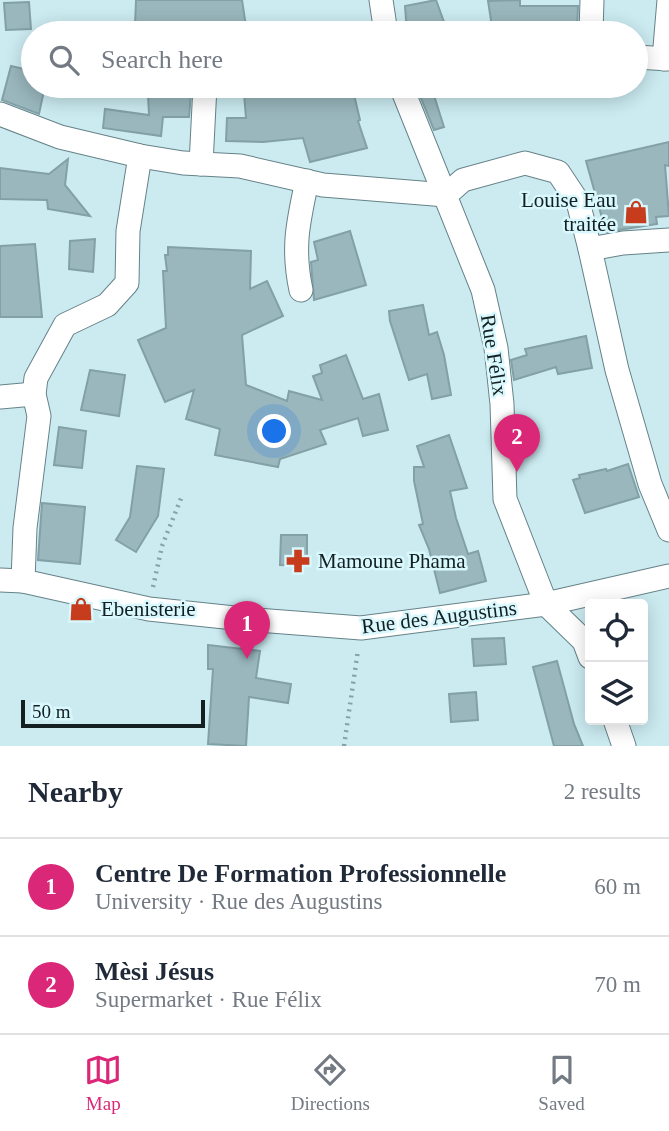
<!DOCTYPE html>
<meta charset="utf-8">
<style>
:root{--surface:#fff;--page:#f6f6f7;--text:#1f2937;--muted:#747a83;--line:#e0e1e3;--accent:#db2777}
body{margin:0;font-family:"Times New Roman",serif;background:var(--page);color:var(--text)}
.controls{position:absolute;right:21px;bottom:21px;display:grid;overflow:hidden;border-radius:7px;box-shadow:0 4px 18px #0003}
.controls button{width:63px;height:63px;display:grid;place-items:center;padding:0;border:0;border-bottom:2px solid var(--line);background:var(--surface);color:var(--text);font:35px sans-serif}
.scale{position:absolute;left:21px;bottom:18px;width:184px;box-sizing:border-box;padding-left:7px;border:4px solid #131f21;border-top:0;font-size:19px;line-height:24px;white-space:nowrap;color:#131f21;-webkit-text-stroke:5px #d8f8fe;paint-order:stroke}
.you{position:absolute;left:275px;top:432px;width:24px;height:24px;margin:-18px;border:5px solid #fff;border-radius:50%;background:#1a73e8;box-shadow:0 0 0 10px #1a73e833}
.badge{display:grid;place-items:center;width:46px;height:46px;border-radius:50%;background:var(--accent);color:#fff;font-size:23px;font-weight:700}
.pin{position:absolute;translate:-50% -58px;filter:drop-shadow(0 2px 4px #0008)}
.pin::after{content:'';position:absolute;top:37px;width:24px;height:21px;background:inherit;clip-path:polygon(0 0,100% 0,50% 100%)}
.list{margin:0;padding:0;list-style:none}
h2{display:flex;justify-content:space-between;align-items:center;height:91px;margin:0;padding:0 28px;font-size:30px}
h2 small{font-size:23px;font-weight:400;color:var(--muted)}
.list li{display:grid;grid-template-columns:46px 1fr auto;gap:21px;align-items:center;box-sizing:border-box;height:98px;padding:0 28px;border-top:2px solid var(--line)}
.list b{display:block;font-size:26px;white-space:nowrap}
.list p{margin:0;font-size:23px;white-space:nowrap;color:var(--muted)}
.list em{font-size:23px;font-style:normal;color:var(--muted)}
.icon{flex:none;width:38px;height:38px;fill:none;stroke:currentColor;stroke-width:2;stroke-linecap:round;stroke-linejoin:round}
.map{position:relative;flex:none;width:669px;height:746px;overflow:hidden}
.search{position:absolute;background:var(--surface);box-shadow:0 4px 18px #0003;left:21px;right:21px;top:21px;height:77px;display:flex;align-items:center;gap:18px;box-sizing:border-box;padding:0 24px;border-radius:38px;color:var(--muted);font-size:26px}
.sheet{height:287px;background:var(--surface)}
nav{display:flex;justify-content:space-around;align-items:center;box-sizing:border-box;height:98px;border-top:2px solid var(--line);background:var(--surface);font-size:19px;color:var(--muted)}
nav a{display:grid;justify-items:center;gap:4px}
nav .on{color:var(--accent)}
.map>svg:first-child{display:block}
.building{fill:#99b7bd;stroke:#82a0a5;stroke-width:2}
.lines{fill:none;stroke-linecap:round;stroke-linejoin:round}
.minor-casing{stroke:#668288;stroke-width:25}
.path{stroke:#88a1a5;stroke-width:4.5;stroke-dasharray:2 5;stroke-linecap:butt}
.minor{stroke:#fff;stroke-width:23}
.labels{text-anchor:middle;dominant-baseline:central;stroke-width:5;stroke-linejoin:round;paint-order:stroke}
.poi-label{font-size:21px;fill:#131f21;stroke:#d8f8fe;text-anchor:start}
.street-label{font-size:21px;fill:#131f21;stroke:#d8f8fe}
</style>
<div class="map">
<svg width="669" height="746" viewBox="0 0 669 746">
<rect width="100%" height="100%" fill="#cbebf1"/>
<g class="building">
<path d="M 136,0 L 242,0 L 247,33 L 176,33 L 176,27 L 135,25 Z"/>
<path d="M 436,0 L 448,33 L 407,33 L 405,6 Z"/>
<path d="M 520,0 L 520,6 L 578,6 L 577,29 L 520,30 L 520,33 L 493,33 L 488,1 Z"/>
<path d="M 29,2 L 31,29 L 6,30 L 4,3 Z"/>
<path d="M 11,66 L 33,71 L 33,86 L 45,86 L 39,114 L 2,100 Z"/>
<path d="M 314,86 L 352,86 L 360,120 L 358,121 L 367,148 L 310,162 L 303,138 L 263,142 L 226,141 L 227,118 L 246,118 L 244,94 Z"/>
<path d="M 416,86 L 431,86 L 444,127 L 434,130 Z"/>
<path d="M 182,93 L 191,93 L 189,117 L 163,117 L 161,136 L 103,128 L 105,109 L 149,115 L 148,95 Z"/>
<path d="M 669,142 L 669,166 L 665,165 L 669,216 L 656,217 L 657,224 L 606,232 L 586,161 Z"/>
<path d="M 68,159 L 65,185 L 90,216 L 48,209 L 47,200 L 0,199 L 0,168 L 49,174 Z"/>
<path d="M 350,231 L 366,285 L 314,300 L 311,262 L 318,260 L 314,242 Z"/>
<path d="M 95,239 L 93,272 L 69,269 L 70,241 Z"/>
<path d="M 35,244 L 42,317 L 0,317 L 0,246 Z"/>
<path d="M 168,247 L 251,251 L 250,289 L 267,281 L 283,316 L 242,335 L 246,385 L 287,401 L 289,391 L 322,400 L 313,376 L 322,373 L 320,365 L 346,355 L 363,399 L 379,394 L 388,430 L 363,436 L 358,418 L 320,430 L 326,444 L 280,459 L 278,467 L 215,455 L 220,429 L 186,419 L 194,390 L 165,402 L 138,340 L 166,328 L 163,271 L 167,271 L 165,255 L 168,255 Z"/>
<path d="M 423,305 L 429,335 L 437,332 L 444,355 L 451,395 L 432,399 L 427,374 L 409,380 L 390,321 L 389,311 Z"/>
<path d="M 586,336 L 592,368 L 558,374 L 556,367 L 514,380 L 511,360 L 527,355 L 525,349 Z"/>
<path d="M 90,370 L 125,375 L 119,416 L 81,410 Z"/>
<path d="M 59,427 L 86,431 L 82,468 L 54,465 Z"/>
<path d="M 449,435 L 467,488 L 450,491 L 456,518 L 468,554 L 478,551 L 486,581 L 440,593 L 429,549 L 419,525 L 423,524 L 414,481 L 414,467 L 424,467 L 417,446 Z"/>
<path d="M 628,464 L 639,497 L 585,513 L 573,480 L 580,478 L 579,475 L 606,469 L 607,471 Z"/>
<path d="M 137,466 L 164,469 L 158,516 L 136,552 L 116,540 L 130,517 Z"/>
<path d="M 42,503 L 85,507 L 80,564 L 38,560 Z"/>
<path d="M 281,535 L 307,535 L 307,566 L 280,565 Z"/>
<path d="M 504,638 L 506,664 L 474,666 L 472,639 Z"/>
<path d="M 208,645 L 260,651 L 256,678 L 291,684 L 288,703 L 249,697 L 246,746 L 208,744 L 213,669 L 208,669 Z"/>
<path d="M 557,661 L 574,724 L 583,746 L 554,746 L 533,667 Z"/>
<path d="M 476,692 L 478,720 L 451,722 L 449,694 Z"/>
</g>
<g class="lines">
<g class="minor-casing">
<g id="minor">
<path d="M 381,0 L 386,33"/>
<path d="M 591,33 L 592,0"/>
<path d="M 636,57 L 669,59"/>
<path d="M 664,59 L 669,0"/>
<path d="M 401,86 L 483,290 L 496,348 L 502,404 L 505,499 L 546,604 L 584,641 L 590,657"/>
<path d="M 0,114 L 60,137 L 140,156 L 183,163 L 240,166 L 323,185 L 446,195 L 463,180 L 525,163 L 558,172 L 578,202 L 590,249 L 617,370 L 650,484 L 669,530"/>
<path d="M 201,164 L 205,86"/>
<path d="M 590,249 L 623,243 L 669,240"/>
<path d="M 301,290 C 292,248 298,223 307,181"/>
<path d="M 0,397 L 34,394"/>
<path d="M 0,580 L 23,581 L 149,609 L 244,619 L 361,628 L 546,604 L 669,576"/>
<path d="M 23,581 L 25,528 L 39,416 L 34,394 L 36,378 L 65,325 L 107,305 L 127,283 L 128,231 L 140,156"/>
<path d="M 615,720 L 624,746"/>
</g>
</g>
<g class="path">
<path d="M 153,587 L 162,546 L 182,496"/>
<path d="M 344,746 L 358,650"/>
</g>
<use href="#minor" class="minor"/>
</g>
<defs>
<g id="shop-bare" transform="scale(1.89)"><path d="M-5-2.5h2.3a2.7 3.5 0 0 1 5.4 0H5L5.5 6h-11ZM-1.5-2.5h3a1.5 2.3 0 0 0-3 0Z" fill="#c63c1c" stroke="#d8f8fe" stroke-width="2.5" paint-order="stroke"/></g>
<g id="pharmacy-bare" transform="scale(1.89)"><path d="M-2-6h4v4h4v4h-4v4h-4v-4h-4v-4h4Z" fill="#c63c1c" stroke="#d8f8fe" stroke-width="2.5" paint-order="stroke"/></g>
</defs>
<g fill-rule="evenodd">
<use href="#shop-bare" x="636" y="212"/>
<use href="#pharmacy-bare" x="298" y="561"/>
<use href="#shop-bare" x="81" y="609"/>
</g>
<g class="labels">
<g class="poi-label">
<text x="616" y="200" text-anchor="end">Louise Eau<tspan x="616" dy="24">traitée</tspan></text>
<text x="318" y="561">Mamoune Phama</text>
<text x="101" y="609">Ebenisterie</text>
</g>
<g class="street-label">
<text transform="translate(494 355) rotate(81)">Rue Félix</text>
<text transform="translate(439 617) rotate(-7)">Rue des Augustins</text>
</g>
</g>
</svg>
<div class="controls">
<button><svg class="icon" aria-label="locate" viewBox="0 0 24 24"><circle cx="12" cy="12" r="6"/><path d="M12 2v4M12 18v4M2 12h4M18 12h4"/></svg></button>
<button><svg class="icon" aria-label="layers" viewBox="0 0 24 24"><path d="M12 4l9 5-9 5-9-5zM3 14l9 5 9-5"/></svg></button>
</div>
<div class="scale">50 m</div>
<div class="you"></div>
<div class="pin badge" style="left:247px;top:659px">1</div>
<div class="pin badge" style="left:517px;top:472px">2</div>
<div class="search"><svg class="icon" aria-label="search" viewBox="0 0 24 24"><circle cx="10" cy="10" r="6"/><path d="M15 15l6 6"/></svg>Search here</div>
</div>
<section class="sheet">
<h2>Nearby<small>2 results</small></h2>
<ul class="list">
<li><span class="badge">1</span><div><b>Centre De Formation Professionnelle</b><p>University · Rue des Augustins</p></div><em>60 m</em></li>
<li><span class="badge">2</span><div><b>Mèsi Jésus</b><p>Supermarket · Rue Félix</p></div><em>70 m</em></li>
</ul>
</section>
<nav>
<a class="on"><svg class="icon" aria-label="map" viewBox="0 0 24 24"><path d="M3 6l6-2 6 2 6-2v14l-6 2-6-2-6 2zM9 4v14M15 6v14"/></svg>Map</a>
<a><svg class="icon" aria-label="directions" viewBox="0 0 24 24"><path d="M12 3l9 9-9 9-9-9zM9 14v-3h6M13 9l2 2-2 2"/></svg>Directions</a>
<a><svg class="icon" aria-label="saved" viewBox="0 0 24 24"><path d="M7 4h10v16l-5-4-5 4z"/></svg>Saved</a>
</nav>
